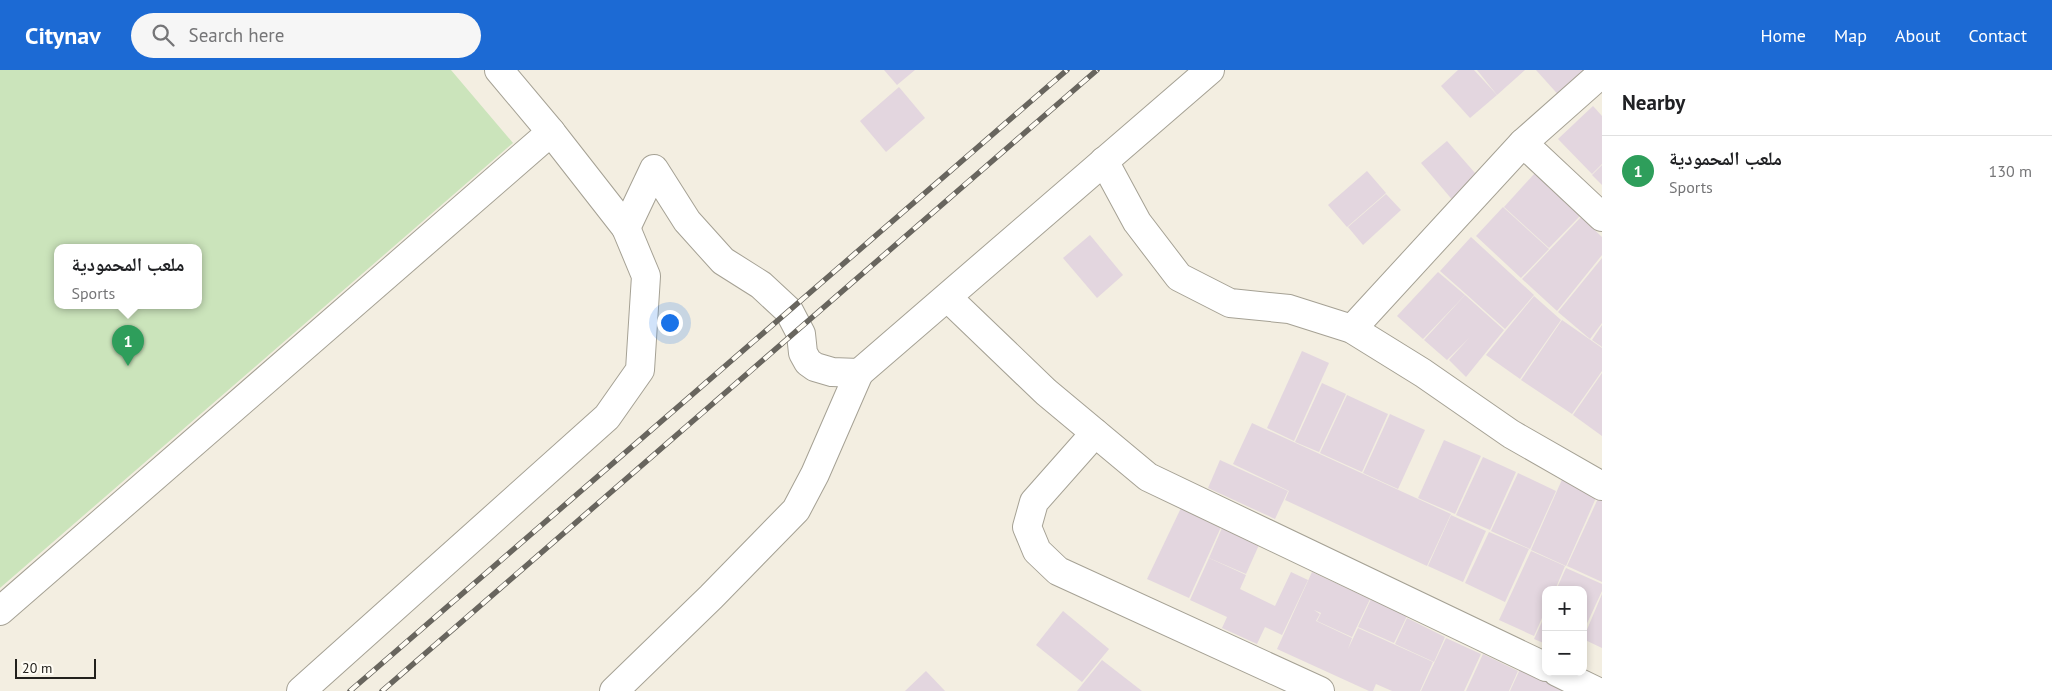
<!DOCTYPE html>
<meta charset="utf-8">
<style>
:root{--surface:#fff;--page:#f6f6f6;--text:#202124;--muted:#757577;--line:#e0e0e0;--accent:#1c6ad4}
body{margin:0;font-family:"PT Sans","Noto Naskh Arabic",sans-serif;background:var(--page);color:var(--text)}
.controls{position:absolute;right:15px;bottom:15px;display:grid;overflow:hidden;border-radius:10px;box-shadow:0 2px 8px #0003}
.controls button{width:45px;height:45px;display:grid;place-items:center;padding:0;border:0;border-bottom:1px solid var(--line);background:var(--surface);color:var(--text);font:25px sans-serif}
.scale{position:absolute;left:15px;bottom:12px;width:81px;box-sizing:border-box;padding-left:5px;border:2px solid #22201c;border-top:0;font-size:14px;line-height:18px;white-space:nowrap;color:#22201c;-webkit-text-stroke:4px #fffcf4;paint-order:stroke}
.you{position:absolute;left:669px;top:252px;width:18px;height:18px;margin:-12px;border:4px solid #fff;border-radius:50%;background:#1a73e8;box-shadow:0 0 0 8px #1a73e833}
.badge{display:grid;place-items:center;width:32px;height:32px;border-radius:50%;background:var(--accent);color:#fff;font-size:16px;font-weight:700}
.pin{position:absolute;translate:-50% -41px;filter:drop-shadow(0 1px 2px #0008)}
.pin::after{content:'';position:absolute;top:26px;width:18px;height:15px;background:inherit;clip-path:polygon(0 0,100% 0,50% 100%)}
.popup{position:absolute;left:54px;top:174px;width:148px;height:65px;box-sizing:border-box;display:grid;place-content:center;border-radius:10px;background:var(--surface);filter:drop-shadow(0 1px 4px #0005);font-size:16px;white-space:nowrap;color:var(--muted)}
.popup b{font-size:19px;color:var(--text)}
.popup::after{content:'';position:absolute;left:50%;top:100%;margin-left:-10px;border:10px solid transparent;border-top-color:var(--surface)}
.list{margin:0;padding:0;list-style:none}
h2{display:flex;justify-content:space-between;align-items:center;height:65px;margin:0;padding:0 20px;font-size:21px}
h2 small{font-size:16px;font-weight:400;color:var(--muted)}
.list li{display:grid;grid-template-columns:32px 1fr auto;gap:15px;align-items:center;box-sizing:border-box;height:70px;padding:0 20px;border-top:1px solid var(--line)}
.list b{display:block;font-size:19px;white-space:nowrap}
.list p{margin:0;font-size:16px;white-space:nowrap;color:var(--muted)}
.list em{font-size:16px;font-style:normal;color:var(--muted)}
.icon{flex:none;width:28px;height:28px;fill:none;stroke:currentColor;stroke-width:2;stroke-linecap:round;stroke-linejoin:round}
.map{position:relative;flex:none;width:1602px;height:621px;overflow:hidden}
header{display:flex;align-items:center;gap:30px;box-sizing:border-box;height:70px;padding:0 25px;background:var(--accent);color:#fff}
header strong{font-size:24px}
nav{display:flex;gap:28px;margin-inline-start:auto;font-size:18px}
.search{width:350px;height:45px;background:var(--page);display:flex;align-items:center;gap:12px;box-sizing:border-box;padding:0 18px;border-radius:28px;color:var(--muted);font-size:19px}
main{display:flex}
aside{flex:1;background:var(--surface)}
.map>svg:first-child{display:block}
.green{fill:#cbe4bb;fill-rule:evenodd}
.building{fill:#e3d6df}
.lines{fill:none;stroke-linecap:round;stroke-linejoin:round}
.minor-casing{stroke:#a5a194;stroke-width:30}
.minor{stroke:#fff;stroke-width:28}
.rail-casing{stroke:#68655e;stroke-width:5.5}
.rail{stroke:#fffcf4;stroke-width:4;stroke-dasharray:11;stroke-linecap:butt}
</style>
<header>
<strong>Citynav</strong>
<div class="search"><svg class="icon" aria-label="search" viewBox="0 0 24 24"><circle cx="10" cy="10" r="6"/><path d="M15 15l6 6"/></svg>Search here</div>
<nav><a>Home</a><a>Map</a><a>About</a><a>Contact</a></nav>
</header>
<main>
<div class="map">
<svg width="1602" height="621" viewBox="0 0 1602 621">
<rect width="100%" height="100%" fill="#f3eee1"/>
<path class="green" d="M 0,0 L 451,0 L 513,73 L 0,518 ZM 58,177 L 198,177 L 198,235 L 58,235 Z"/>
<g class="building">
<path d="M 884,0 L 915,0 L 897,15 Z"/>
<path d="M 1458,0 L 1474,0 L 1497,25 L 1470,48 L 1441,16 Z"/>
<path d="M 1477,0 L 1525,0 L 1497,25 Z"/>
<path d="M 1536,0 L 1597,0 L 1563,30 Z"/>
<path d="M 899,17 L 925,48 L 886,82 L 860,51 Z"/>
<path d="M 1593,36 L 1602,46 L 1602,94 L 1592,104 L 1558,69 Z"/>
<path d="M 1447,71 L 1482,111 L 1455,133 L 1421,93 Z"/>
<path d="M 1602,95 L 1602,115 L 1592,105 Z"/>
<path d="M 1367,101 L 1386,123 L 1347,157 L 1328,135 Z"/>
<path d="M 1535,103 L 1580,146 L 1549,178 L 1504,137 Z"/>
<path d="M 1386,124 L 1401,140 L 1363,175 L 1348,157 Z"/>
<path d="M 1503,137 L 1549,179 L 1521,208 L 1476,166 Z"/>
<path d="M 1581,147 L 1602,167 L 1602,185 L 1557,241 L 1522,209 Z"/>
<path d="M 1090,165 L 1123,205 L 1097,228 L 1063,188 Z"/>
<path d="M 1471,167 L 1534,225 L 1505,259 L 1466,224 L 1468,221 L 1466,224 L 1440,201 Z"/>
<path d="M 1602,188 L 1602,253 L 1590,269 L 1558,242 Z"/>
<path d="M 1438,202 L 1465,225 L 1423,269 L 1397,246 Z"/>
<path d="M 1465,225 L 1504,260 L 1466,307 L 1449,290 L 1469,268 L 1447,290 L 1424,270 Z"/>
<path d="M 1534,226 L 1561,250 L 1520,309 L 1486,285 Z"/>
<path d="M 1562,250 L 1602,278 L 1602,301 L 1572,344 L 1521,310 Z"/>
<path d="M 1602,255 L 1602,277 L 1592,270 Z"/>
<path d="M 1302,281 L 1329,293 L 1294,371 L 1267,358 Z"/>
<path d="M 1602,303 L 1602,366 L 1573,345 Z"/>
<path d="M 1322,313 L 1346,324 L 1319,382 L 1295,372 Z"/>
<path d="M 1347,325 L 1388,344 L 1362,402 L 1320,383 Z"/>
<path d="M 1390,344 L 1425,360 L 1398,419 L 1363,403 Z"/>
<path d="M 1252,353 L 1451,444 L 1427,496 L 1285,430 L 1291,416 L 1289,421 L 1233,394 Z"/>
<path d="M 1444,370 L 1481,386 L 1455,444 L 1418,428 Z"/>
<path d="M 1483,387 L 1516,402 L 1490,460 L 1456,445 Z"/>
<path d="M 1220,390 L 1288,421 L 1275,449 L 1208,418 Z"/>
<path d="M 1518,403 L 1556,421 L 1530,479 L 1491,461 Z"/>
<path d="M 1564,405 L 1599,421 L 1566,496 L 1531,480 Z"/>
<path d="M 1601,422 L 1602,422 L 1602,512 L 1567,496 Z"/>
<path d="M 1181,438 L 1221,457 L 1189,528 L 1147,509 Z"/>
<path d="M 1451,445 L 1486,461 L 1463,512 L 1428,496 Z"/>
<path d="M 1222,458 L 1259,475 L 1246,504 L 1209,488 Z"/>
<path d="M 1489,462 L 1529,479 L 1505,532 L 1465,513 Z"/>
<path d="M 1531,481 L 1565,496 L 1555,520 L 1546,520 L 1546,539 L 1534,566 L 1499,550 Z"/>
<path d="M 1209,488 L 1246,505 L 1240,519 L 1275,536 L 1291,502 L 1308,510 L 1282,565 L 1265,557 L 1257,574 L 1222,558 L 1227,547 L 1190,530 Z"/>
<path d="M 1566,498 L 1602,514 L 1602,521 L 1583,562 L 1583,520 L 1556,520 Z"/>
<path d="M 1312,502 L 1370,529 L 1352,567 L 1317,551 L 1321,543 L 1314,540 L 1320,544 L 1316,551 L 1352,568 L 1348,579 L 1358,558 L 1433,592 L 1420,621 L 1392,621 L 1376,614 L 1373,621 L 1369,621 L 1277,579 Z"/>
<path d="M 1602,524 L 1602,578 L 1583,569 Z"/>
<path d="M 1371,529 L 1407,546 L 1394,573 L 1358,557 Z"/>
<path d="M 1063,541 L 1109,579 L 1082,612 L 1036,575 Z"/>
<path d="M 1546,543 L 1546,574 L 1534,569 Z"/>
<path d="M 1407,548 L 1445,567 L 1434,592 L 1395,574 Z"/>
<path d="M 1446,568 L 1481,584 L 1464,621 L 1421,621 Z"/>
<path d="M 1483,584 L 1518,601 L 1509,621 L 1466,621 Z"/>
<path d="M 1102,590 L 1142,621 L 1077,621 Z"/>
<path d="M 1521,597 L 1573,621 L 1510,621 Z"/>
<path d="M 926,601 L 945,621 L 905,621 Z"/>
</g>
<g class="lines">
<g class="minor-casing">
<g id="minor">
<path d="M 499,0 L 551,62 L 626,158 L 654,99 L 687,151 L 723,191 L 761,215 L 789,241 L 801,264 L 803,283 L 808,292 L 815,297 L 832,302 L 859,303 L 815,404 L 796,440 L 711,527 L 614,621"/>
<path d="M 1523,73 L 1602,147"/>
<path d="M 1104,91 L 1137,152 L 1179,207 L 1230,233 L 1289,239 L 1352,259 L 1423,303 L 1511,364 L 1602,416"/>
<path d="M 948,228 L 1046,322 L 1148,407 L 1546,597"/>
<path d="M 1352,259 L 1523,73 L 1602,3"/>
<path d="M 859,303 L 1210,0"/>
<path d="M 1095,363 L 1034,432 L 1027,457 L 1037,481 L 1058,501 L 1320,621"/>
<path d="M 0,541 L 551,62"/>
<path d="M 1557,602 L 1596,621"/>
<path d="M 301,621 L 607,347 L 640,300 L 646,206 L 626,158"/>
</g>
</g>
<use href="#minor" class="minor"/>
<g class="rail-casing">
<g id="rail">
<path d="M 350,621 L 1067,0"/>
<path d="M 382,621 L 1097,0"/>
</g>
</g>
<use href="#rail" class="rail"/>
</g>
</svg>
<div class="controls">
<button>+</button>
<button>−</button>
</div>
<div class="scale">20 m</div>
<div class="you"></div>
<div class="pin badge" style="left:128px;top:296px;background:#2e9e5b">1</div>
<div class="popup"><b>ملعب المحمودية</b>Sports</div>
</div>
<aside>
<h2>Nearby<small></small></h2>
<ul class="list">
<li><span class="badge" style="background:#2e9e5b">1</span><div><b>ملعب المحمودية</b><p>Sports</p></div><em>130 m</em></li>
</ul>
</aside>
</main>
